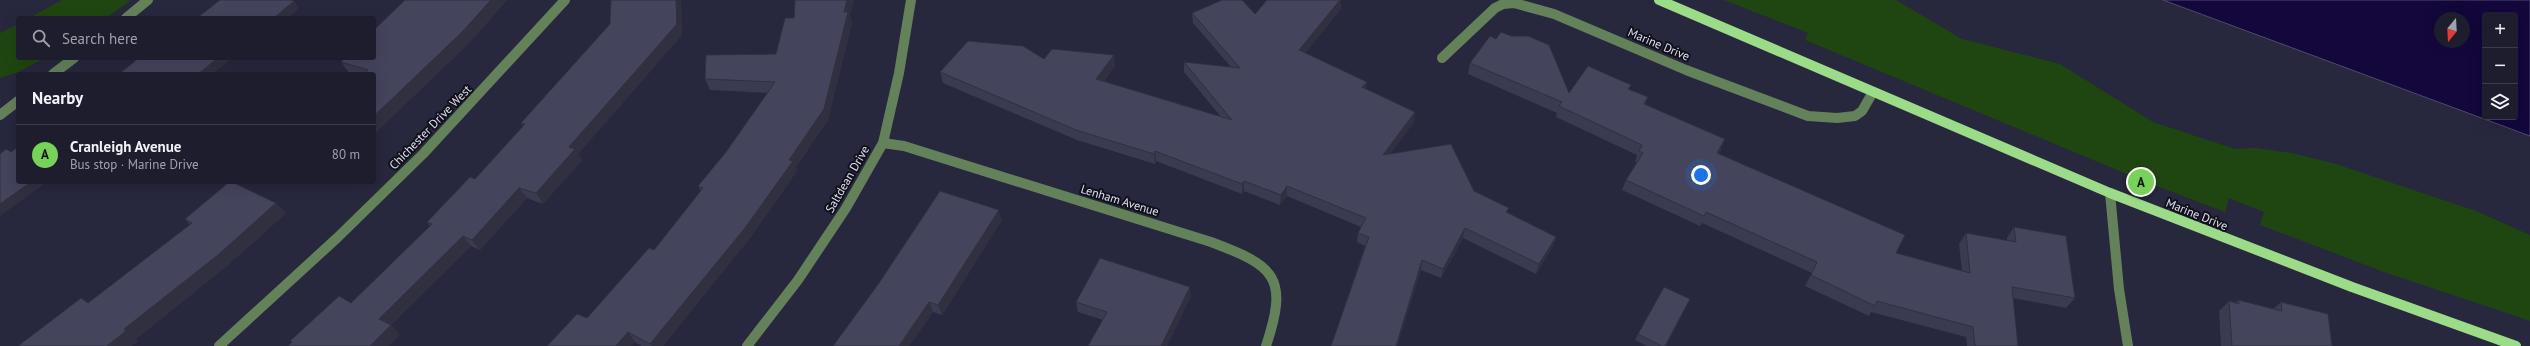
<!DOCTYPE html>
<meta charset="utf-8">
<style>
:root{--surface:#1d1d2e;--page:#2a2a3a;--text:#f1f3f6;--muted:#a0a2aa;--line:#3b3b4a;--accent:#78d158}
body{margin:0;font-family:"PT Sans",sans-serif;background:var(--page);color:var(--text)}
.controls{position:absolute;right:12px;top:12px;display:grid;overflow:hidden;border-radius:4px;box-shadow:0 4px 16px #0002}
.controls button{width:36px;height:36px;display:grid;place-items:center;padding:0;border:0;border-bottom:1px solid var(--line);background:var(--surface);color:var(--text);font:20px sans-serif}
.compass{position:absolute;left:2434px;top:12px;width:36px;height:36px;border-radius:50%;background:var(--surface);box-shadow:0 4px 16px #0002;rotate:198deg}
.you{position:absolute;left:1701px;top:175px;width:14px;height:14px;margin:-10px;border:3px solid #fff;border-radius:50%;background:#1a73e8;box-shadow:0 0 0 6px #1a73e833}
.badge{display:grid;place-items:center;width:26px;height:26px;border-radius:50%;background:var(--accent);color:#111;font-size:13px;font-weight:700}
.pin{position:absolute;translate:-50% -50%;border:2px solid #fff;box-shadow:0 1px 4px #0006}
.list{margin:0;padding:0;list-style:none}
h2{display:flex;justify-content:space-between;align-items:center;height:52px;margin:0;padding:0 16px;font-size:17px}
h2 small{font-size:13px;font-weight:400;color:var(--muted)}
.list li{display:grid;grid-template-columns:26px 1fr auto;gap:12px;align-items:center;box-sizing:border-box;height:60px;padding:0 16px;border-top:1px solid var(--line)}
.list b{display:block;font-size:15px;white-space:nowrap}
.list p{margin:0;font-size:13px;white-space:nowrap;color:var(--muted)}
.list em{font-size:13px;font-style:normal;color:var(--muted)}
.icon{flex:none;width:22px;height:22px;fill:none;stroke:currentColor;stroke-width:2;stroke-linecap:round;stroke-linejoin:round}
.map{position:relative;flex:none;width:2530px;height:346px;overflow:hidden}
.search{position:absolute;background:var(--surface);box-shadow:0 4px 16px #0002;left:16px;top:16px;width:360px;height:44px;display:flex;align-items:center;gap:10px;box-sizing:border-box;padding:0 14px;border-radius:4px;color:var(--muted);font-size:15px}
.panel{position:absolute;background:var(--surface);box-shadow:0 4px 16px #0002;left:16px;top:72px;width:360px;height:112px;border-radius:4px}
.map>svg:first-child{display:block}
.green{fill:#1f4610}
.water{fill:#13073c;stroke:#504872;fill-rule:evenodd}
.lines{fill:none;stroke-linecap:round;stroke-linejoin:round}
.minor{stroke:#64825a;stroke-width:10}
.major{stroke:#9cdc88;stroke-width:10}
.wall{fill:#3a3a50}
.shaded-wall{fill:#303041}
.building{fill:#44445d;stroke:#303041}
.labels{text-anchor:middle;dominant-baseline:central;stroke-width:4;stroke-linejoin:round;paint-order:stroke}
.street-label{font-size:12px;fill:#dfe0f0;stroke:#11111c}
</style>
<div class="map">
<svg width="2530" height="346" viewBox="0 0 2530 346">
<rect width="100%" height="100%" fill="#27273e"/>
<g class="green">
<path d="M 62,0 L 131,0 L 106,18 L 29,18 Z"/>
<path d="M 1724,0 L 1896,0 L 1962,39 L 2060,64 L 2153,122 L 2235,149 L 2256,148 L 2292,153 L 2336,164 L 2476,211 L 2530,235 L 2530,321 L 2384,272 L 2260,225 L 2264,212 L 2229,198 L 2225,212 L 2141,180 L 1805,40 L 1808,33 Z"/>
<path d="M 18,24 L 18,58 L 45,58 L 16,73 L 0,78 L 0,33 Z"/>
</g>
<path class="water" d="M 2163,0 L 2530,0 L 2530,136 ZM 2485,15 L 2515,15 L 2515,117 L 2485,117 ZM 2440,18 L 2464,18 L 2464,42 L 2440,42 Z"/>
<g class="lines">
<g class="minor">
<path d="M 126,18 L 148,0"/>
<path d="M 1442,58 L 1495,8 L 1503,4 L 1514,3 L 1554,14 L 1686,70 L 1808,116 L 1837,118 L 1855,116 L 1862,111 L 1873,92"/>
<path d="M 53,74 L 74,58"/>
<path d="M 0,115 L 18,101"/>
<path d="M 883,143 L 904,146 L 1211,242 C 1275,266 1289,277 1266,346"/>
<path d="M 2110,193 L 2119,289 L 2128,346"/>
<path d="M 219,346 L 337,238 L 423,154 L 565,0"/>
<path d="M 747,346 L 798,280 L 846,208 L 883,143 L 899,73 L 911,0"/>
</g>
<path class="major" d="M 1659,0 L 2110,193 L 2352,287 L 2516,346"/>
</g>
<g class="wall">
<path d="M 405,0 L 507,0 L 469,43 L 374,134 L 374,74 L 352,74 L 349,73 L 341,62 Z"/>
<path d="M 611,0 L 681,0 L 682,35 L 578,154 L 582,160 L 543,204 L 527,198 L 480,250 L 471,246 L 391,325 L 400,335 L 292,343 L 290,341 L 351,303 L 430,226 L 427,222 L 475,179 L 523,126 L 521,123 L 610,24 Z"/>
<path d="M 1267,0 L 1341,0 L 1341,9 L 1305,53 L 1367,82 L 1366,89 L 1414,122 L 1390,154 L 1474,191 L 1508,213 L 1556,237 L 1553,246 L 1536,274 L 1463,238 L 1441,278 L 1421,270 L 1397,346 L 1331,346 L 1365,246 L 1357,242 L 1358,233 L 1361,227 L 1287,196 L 1280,205 L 1244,191 L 1242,194 L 1156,161 L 1155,164 L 1077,140 L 943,83 L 940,72 L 1044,59 L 1114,55 L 1115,66 L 1104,81 L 1221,117 L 1184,72 L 1184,62 L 1231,67 L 1193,23 L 1192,13 L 1255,14 Z"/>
<path d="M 850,16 L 852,23 L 828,120 L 796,167 L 797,171 L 750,238 L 663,346 L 642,346 L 587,318 L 654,250 L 701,191 L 698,186 L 726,152 L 768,93 L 710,90 L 705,79 L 776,54 L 794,18 Z"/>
<path d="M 1470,63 L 1569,93 L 1631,85 L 1629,89 L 1646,104 L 1721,150 L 1719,154 L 1896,253 L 1962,271 L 1959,244 L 1966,233 L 2007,241 L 2007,238 L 2014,227 L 2075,298 L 2066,308 L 2013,298 L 2018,346 L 1967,346 L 1966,337 L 1871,312 L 1869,316 L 1805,286 L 1812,273 L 1702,223 L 1700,226 L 1622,190 L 1626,180 L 1637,162 L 1635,162 L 1637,155 L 1556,117 L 1557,113 L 1468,74 Z"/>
<path d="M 286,213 L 228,265 L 136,339 L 138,341 L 88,303 L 190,225 L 185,219 Z"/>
<path d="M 1002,220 L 942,315 L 933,312 L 909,346 L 833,346 Z"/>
<path d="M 1191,297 L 1103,320 L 1078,312 L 1076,302 Z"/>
<path d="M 1690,299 L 1666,346 L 1647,346 L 1635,340 L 1638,334 Z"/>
<path d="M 2238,300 L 2273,309 L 2281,302 L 2332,346 L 2221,346 L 2219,311 L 2229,301 L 2235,303 Z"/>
</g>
<g class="shaded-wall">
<path d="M 491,0 L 507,0 L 469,43 L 374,134 L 374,116 Z"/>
<path d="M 676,0 L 681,0 L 682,35 L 578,154 L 582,160 L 543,204 L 536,193 L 569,147 Z"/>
<path d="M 847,0 L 854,0 L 850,16 L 852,23 L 828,120 L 796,167 L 797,171 L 750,238 L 663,346 L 652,346 L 650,344 L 789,160 L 844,12 Z"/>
<path d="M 1340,0 L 1341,0 L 1341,9 L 1298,61 L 1299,50 Z"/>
<path d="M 294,1 L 299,8 L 288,18 L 274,18 Z"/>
<path d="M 1114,55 L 1115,66 L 1098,89 L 1096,79 Z"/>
<path d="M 218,58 L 232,58 L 213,74 L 198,74 Z"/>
<path d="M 1367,82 L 1366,92 L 1362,87 Z"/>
<path d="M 1415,112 L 1414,122 L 1382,165 L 1383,155 Z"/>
<path d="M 1725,139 L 1721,150 L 1713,164 L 1717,153 Z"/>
<path d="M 1155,151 L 1156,161 L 1155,164 L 1154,154 Z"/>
<path d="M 1244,181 L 1244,191 L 1242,194 L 1242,184 Z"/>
<path d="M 31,182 L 47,182 L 0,216 L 0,204 Z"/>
<path d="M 1287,186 L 1287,196 L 1280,205 L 1281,195 Z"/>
<path d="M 519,188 L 527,198 L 480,250 L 472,240 Z"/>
<path d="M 276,203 L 286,213 L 228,265 L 136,339 L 138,341 L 132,346 L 107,346 L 124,329 Z"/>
<path d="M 999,210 L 1002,220 L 942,315 L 938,305 Z"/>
<path d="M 1465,228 L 1463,238 L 1441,278 L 1443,269 Z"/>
<path d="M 463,236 L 471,246 L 391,325 L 400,335 L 389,346 L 370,346 L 379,319 Z"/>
<path d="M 1556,237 L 1553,246 L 1536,274 L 1539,264 Z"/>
<path d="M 1422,260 L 1421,270 L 1397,346 L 1396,346 Z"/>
<path d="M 1190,287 L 1191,297 L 1167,346 L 1161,346 Z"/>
<path d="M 1690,299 L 1666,346 L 1665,346 Z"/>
<path d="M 929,302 L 933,312 L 909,346 L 899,346 Z"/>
<path d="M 628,332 L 635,342 L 631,346 L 616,346 Z"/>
</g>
<g class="building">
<path d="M 220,0 L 290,0 L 294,1 L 274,18 L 197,18 Z"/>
<path d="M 405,0 L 491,0 L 462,32 L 374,116 L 374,74 L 364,74 L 368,70 L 341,62 L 345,58 L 374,58 L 374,30 Z"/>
<path d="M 611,0 L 676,0 L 677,24 L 569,147 L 575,149 L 536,193 L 519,188 L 472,240 L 463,236 L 379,319 L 391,325 L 370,346 L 288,346 L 292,342 L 290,341 L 339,296 L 351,303 L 432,224 L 427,222 L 470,177 L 475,179 L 525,124 L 521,123 L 610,24 Z"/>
<path d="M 795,0 L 847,0 L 844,12 L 848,12 L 824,109 L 789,160 L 793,161 L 745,228 L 650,344 L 628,332 L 616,346 L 547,346 L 577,314 L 587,318 L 649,248 L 654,250 L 703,188 L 698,186 L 726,152 L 775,82 L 705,79 L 706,55 L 776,54 L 785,18 L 794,18 Z"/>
<path d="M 1222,0 L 1242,0 L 1255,14 L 1267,0 L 1340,0 L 1299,50 L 1367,82 L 1362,87 L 1415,112 L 1383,155 L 1451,144 L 1474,191 L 1509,208 L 1506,212 L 1556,237 L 1539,264 L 1465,228 L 1443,269 L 1422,260 L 1396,346 L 1331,346 L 1369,237 L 1358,233 L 1366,218 L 1287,186 L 1281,195 L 1244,181 L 1242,184 L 1155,151 L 1154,154 L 1076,130 L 940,72 L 968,41 L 1023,46 L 1044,59 L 1052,49 L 1114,55 L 1096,79 L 1232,120 L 1184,62 L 1240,68 L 1192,13 Z"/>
<path d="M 1501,32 L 1511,36 L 1528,36 L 1549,45 L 1569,93 L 1588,66 L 1631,85 L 1628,89 L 1648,97 L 1644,104 L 1725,139 L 1717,153 L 1905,235 L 1896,253 L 1970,273 L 1966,233 L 2016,242 L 2014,227 L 2066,236 L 2075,298 L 2012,287 L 2018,346 L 1975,346 L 1973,327 L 1877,301 L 1875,306 L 1811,275 L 1817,262 L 1706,212 L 1704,216 L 1626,180 L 1643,153 L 1639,151 L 1642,145 L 1559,106 L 1562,102 L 1470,63 L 1490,36 L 1496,39 Z"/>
<path d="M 139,58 L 218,58 L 198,74 L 119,74 Z"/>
<path d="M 18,147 L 18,182 L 31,182 L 0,204 L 0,154 L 6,149 L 11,152 Z"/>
<path d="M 229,182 L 232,182 L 276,203 L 218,255 L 124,329 L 126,331 L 107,346 L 18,346 L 81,298 L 88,303 L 192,223 L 185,219 Z"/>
<path d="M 940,191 L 999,210 L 938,305 L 929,302 L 899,346 L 833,346 L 879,283 Z"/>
<path d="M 1100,258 L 1190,287 L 1161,346 L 1088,346 L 1107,312 L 1076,302 Z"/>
<path d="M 1664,287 L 1690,299 L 1665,346 L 1662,346 L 1638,334 Z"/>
<path d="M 2238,300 L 2282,311 L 2281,302 L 2328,314 L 2332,346 L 2232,346 L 2229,301 L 2239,304 Z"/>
</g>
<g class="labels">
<g class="street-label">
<text transform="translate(1659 44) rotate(23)">Marine Drive</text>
<text transform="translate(430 127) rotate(-46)">Chichester Drive West</text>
<text transform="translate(847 179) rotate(-60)">Saltdean Drive</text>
<text transform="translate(1120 200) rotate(17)">Lenham Avenue</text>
<text transform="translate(2197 214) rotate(22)">Marine Drive</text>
</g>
</g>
</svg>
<div class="controls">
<button>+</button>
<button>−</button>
<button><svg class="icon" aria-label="layers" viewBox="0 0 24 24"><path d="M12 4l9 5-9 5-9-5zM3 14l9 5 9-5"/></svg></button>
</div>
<svg class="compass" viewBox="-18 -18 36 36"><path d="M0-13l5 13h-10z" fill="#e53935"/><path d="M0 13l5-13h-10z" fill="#a0a2aa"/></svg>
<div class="you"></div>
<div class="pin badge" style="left:2141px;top:182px">A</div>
<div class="search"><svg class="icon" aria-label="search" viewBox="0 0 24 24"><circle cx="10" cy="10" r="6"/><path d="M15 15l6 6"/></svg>Search here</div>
<section class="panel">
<h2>Nearby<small></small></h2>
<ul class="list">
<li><span class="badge">A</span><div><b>Cranleigh Avenue</b><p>Bus stop · Marine Drive</p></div><em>80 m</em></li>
</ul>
</section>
</div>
